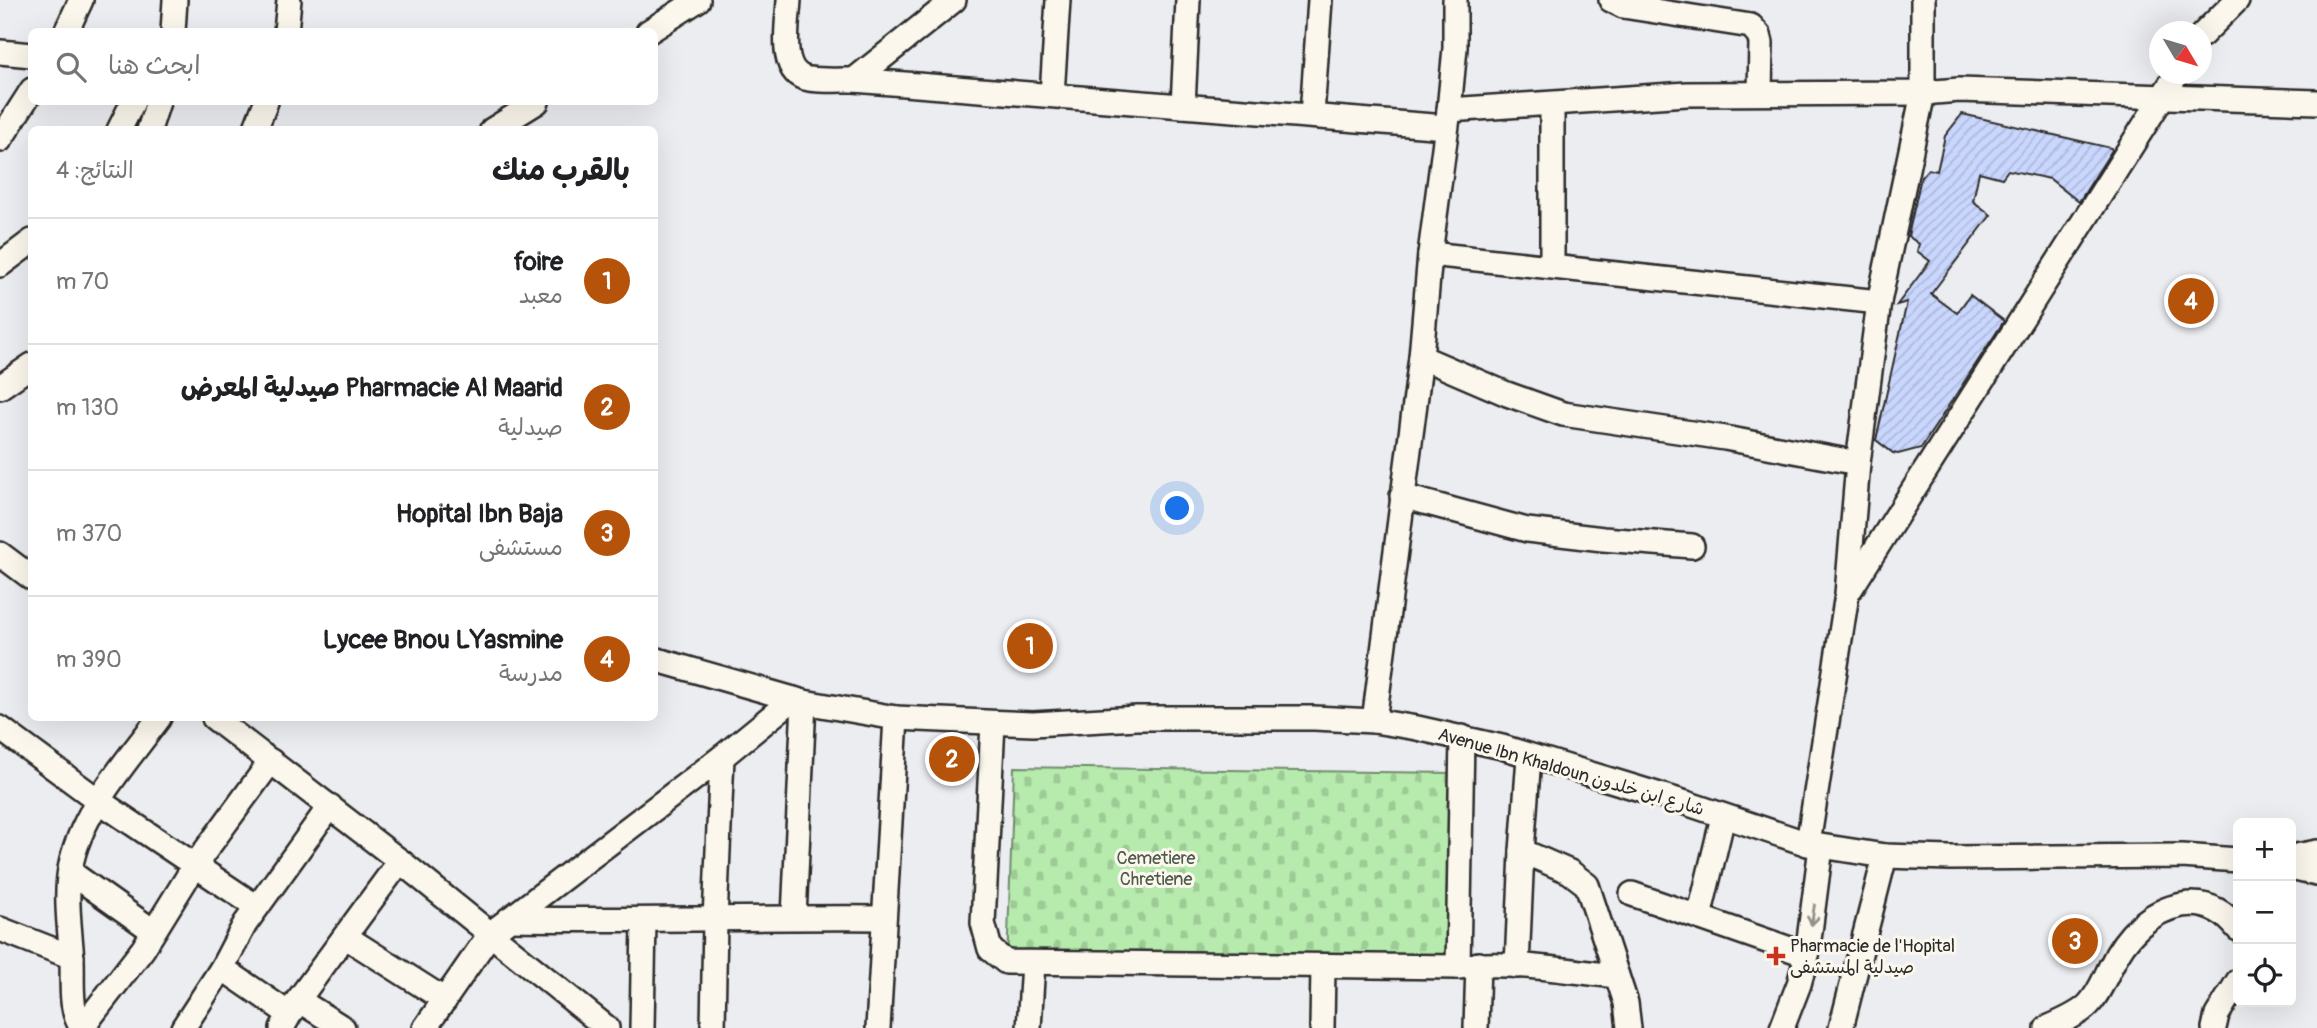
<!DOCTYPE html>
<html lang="ar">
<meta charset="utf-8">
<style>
:root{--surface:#fff;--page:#f6f6f6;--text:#202124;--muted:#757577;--line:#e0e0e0;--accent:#b45309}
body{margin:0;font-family:Pangolin,"Playpen Sans Arabic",sans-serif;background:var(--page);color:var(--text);direction:rtl}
.controls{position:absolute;right:21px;bottom:21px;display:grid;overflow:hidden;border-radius:10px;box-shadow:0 7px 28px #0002}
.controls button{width:63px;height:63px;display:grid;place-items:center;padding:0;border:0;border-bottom:2px solid var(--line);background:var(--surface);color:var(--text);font:35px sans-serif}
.compass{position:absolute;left:2149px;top:21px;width:63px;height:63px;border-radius:50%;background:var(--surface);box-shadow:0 7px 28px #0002;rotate:128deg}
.you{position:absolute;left:1178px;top:509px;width:24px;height:24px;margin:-18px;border:5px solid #fff;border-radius:50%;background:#1a73e8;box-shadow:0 0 0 10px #1a73e833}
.badge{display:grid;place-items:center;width:46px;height:46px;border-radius:50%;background:var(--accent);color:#fff;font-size:23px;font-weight:700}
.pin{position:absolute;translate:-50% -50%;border:4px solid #fff;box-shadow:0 2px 7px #0006}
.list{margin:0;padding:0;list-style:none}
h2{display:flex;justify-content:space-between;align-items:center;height:91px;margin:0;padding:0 28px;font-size:30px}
h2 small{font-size:23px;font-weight:400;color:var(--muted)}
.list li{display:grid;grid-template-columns:46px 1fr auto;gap:21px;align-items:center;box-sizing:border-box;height:126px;padding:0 28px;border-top:2px solid var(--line)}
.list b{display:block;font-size:26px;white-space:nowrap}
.list p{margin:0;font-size:23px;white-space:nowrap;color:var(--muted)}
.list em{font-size:23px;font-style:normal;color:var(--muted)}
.icon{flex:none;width:38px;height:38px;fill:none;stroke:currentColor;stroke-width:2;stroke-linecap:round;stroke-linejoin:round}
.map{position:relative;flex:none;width:2317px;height:1028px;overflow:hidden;direction:ltr}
.search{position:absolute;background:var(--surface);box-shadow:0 7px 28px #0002;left:28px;top:28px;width:630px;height:77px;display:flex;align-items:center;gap:18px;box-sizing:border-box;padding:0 24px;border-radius:10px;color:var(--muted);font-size:26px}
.panel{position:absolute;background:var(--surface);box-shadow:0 7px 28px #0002;left:28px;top:126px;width:630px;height:595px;border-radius:10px;direction:rtl}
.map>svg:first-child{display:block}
.cemetery{fill:url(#cemetery-stones);stroke:#708b6c;stroke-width:2}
.building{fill:url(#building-hatch);stroke:#2b2b2b;stroke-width:2}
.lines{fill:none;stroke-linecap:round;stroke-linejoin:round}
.minor-casing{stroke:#2b2b2b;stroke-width:28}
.minor{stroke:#fbf7ec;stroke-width:23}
.oneway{stroke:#93918c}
.poi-dot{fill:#c8321e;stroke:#fbf7ec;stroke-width:2.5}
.labels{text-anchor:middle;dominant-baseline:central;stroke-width:6;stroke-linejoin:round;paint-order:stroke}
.street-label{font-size:18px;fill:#2b2b2b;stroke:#fbf7ec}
.park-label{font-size:18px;fill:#4e5b4c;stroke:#fbf7ec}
.poi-label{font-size:18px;fill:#2b2b2b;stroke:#fbf7ec;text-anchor:start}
</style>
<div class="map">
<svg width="2317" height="1028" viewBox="0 0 2317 1028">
<defs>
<pattern id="cemetery-stones" width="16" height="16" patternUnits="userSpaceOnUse" patternTransform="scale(1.75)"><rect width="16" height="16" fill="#b6ebad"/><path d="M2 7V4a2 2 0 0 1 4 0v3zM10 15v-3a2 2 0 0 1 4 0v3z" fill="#9dca95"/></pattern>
<pattern id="building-hatch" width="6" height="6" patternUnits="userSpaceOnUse" patternTransform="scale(1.75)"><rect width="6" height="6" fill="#c9d6fd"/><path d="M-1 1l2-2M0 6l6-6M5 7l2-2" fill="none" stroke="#adb8d9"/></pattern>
</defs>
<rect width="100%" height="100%" fill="#ecedf1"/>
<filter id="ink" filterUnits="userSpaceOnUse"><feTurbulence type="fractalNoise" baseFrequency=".0143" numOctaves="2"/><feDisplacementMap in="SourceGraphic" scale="14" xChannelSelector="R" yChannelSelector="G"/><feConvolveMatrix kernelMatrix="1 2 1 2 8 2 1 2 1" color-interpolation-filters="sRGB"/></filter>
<g filter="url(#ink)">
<path class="cemetery" d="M 1014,767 L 1453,773 L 1452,971 L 1007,966 Z"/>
<path class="building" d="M 1962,114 L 2111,148 L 2112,150 L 2079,202 L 2050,179 L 2008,170 L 2002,178 L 1979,172 L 1973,201 L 1991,215 L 1931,294 L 1957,313 L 1970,295 L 2004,321 L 1921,448 L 1898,454 L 1893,453 L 1876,440 L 1907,302 L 1897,305 L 1930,261 L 1917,251 L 1919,244 L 1908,236 L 1921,177 L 1928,169 L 1937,171 L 1945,136 Z"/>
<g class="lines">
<g class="minor-casing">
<g id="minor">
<path d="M 789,0 C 788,23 777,74 809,79 C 824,81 840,80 854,80 L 1446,127"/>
<path d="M 1611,0 L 1623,6 L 1751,26 L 1759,35 L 1761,43 L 1760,92"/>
<path d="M 66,32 L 81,0"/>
<path d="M 173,32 L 175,0"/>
<path d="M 286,32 L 289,0"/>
<path d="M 648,32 L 698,0"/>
<path d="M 2202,35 L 2237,0"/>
<path d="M 0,52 L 32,55"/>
<path d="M 854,80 L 954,0"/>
<path d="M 1052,95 L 1058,0"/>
<path d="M 1183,106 L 1188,0"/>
<path d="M 1449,110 L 1687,94 L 1923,93 L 1959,90 L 2317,102"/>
<path d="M 1312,115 L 1320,0"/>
<path d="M 119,130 L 133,102"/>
<path d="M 149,130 L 158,102"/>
<path d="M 255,130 L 266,102"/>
<path d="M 492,130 L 537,102"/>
<path d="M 0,140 L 32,90"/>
<path d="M 1430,254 L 1879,302"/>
<path d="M 0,265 L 32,241"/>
<path d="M 1552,266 L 1552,104"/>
<path d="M 1421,357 L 1507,394 L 1563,414 L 1725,438 L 1858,463"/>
<path d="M 0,387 L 32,365"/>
<path d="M 1402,496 L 1527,530 L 1603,539 L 1692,546"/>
<path d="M 0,554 L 32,578"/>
<path d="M 1851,588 L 2177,74"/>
<path d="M 654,659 L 804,702 L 896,718 L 1033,724 L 1137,718 L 1314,718 L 1374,721 L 1417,728 L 1502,747 L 1686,803 L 1808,844 L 1885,856 L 1950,858 L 2182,856 L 2238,860"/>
<path d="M 214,718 L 400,861 L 607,1028"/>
<path d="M 1374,721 L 1421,357 L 1430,254 L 1449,110 L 1455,48 L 1455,0"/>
<path d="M 993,723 L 983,923 L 990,949 L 1006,962 L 1458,967 C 1510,960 1565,971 1617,976"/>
<path d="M 0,728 L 99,801 L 257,907"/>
<path d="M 1808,844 L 1847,594 L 1858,463 L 1879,302 L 1923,93 L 1923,0"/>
<path d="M 1522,851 L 1570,872 L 1587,885 L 1626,1003 L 1629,1028"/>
<path d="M 2291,857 L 2317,852"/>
<path d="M 2291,868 L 2317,874"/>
<path d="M 70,872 L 153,931"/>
<path d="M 1632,894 L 1807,955"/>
<path d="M 794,917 L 804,702"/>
<path d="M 1699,917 L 1723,817"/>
<path d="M 509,919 C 634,921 758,917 883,918"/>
<path d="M 0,929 L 72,957"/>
<path d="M 346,937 L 445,1000"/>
<path d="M 1517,966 L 1522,851 L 1529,757"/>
<path d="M 1458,967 L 1462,737"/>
<path d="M 222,968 L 289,1014"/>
<path d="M 298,1000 L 343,1028"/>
<path d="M 82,1028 C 69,1010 73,982 72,960 C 70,930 65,899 70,869 C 80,812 126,763 159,718"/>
<path d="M 82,1028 L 143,949 L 195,865 L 271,761"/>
<path d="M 183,1028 L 222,968 L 245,924 L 330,806"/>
<path d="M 282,1028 L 298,1000 L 400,861"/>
<path d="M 425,1028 L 490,934 L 722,757 L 793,699"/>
<path d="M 642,1028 L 644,921"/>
<path d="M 713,1028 L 715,920 L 722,757"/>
<path d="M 878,1028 L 896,718"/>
<path d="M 1029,1028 L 1033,963"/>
<path d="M 1322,1028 L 1323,967"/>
<path d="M 1476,1028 L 1478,964"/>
<path d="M 1782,1028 L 1799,984 L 1807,955 L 1821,847"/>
<path d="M 1841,1028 L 1885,856"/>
<path d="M 2047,1028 C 2061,1022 2080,1014 2089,1004 C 2100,992 2104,979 2111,966 C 2125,936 2149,911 2182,905 C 2206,901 2224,911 2238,929"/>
<path d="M 2214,1028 L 2217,1015 L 2238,981"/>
</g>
</g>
<use href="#minor" class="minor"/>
</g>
<defs><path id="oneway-shaft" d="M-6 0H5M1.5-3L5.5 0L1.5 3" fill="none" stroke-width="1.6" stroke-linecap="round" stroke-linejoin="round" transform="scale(1.75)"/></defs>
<use class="oneway" href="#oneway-shaft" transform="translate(1813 915) rotate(98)"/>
</g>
<path class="poi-dot" d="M1772.5 945.5h7v7h7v7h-7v7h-7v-7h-7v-7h7z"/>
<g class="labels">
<g class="street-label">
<text transform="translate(1571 772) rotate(16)">Avenue Ibn Khaldoun شارع ابن خلدون</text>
</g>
<g class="park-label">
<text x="1156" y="858">Cemetiere<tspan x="1156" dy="21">Chretiene</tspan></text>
</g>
<g class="poi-label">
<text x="1790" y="946">Pharmacie de l'Hopital<tspan x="1790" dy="21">صيدلية المستشفى</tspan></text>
</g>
</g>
</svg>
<div class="controls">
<button>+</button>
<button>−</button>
<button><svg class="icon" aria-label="locate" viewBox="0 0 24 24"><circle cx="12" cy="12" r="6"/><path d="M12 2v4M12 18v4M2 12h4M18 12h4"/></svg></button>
</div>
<svg class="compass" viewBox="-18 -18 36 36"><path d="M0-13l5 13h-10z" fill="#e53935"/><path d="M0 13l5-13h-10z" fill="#757577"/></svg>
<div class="you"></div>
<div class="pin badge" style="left:1030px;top:646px">1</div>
<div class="pin badge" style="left:952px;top:759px">2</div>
<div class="pin badge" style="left:2075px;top:941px">3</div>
<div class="pin badge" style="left:2191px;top:301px">4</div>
<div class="search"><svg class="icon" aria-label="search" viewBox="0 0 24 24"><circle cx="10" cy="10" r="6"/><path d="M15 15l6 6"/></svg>ابحث هنا</div>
<section class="panel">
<h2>بالقرب منك<small>النتائج: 4</small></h2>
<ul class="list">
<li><span class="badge">1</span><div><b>foire</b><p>معبد</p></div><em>70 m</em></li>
<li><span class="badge">2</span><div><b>Pharmacie Al Maarid صيدلية المعرض</b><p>صيدلية</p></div><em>130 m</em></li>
<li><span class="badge">3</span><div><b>Hopital Ibn Baja</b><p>مستشفى</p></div><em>370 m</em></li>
<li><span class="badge">4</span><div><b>Lycee Bnou LYasmine</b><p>مدرسة</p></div><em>390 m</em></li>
</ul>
</section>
</div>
